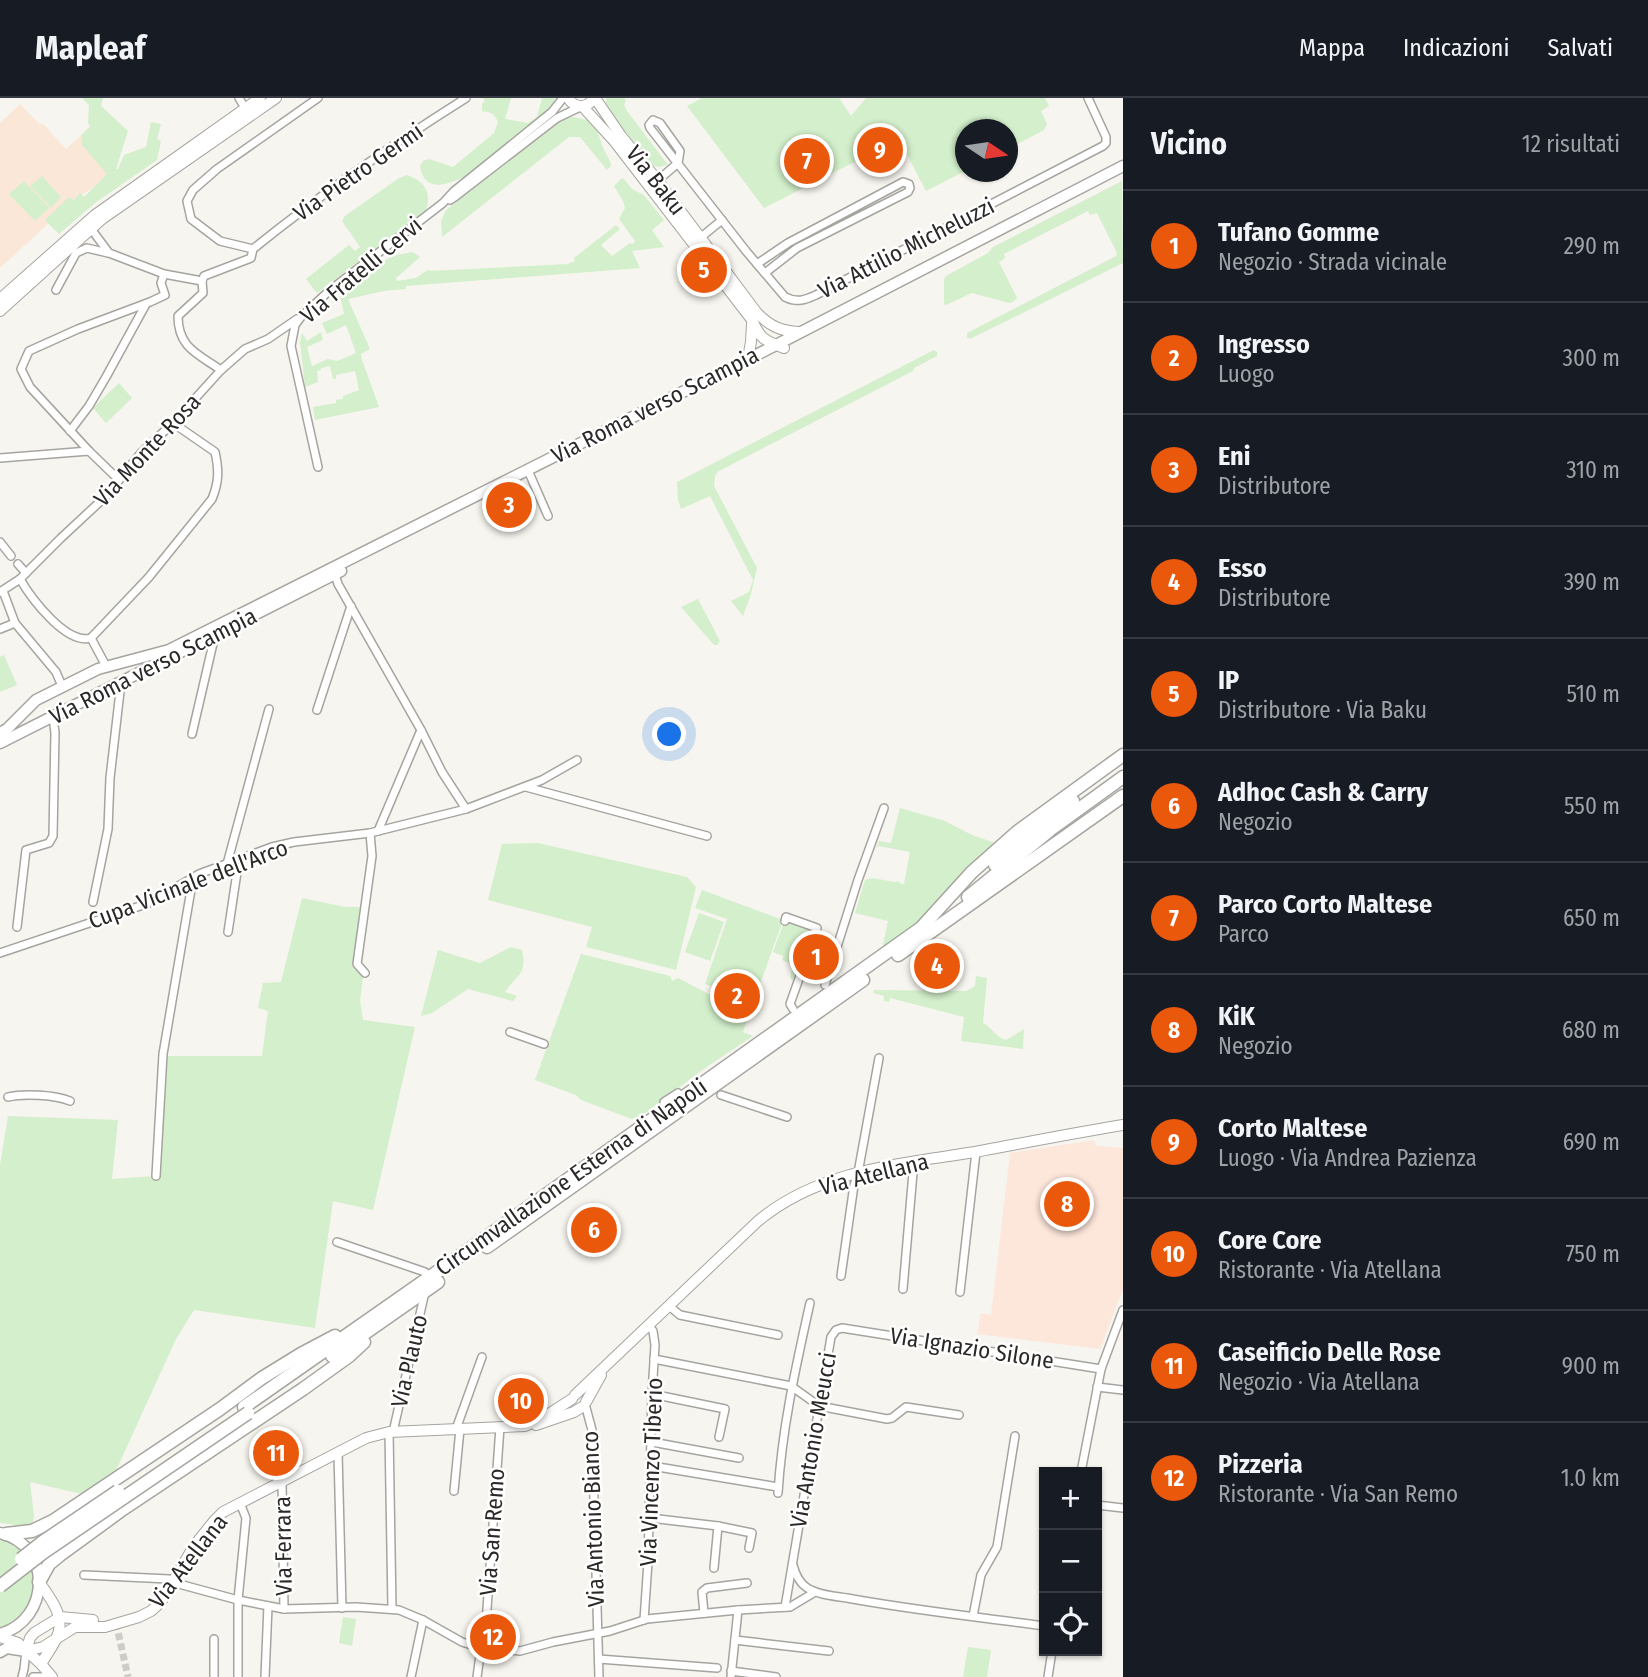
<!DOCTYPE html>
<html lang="it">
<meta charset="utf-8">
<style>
:root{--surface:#171b24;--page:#242831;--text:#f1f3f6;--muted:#9ea1a6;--line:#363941;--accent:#ea580c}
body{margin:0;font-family:"Fira Sans Condensed",sans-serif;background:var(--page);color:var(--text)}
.controls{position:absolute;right:21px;bottom:21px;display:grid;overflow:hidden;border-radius:0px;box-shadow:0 2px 5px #0004}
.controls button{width:63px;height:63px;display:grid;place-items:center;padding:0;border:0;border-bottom:2px solid var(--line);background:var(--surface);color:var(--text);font:35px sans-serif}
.compass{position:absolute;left:955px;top:21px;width:63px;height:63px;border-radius:50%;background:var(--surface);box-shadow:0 2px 5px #0004;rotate:103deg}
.you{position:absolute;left:670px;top:637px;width:24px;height:24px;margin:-18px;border:5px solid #fff;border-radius:50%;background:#1a73e8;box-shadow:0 0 0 10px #1a73e833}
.badge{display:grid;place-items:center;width:46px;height:46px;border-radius:50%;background:var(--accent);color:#fff;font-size:23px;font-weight:700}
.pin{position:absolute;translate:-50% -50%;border:4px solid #fff;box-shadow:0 2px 7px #0006}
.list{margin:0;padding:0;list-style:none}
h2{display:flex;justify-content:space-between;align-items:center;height:91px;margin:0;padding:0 28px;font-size:30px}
h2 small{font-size:23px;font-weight:400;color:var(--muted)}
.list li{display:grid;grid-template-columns:46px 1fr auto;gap:21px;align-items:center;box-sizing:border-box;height:112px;padding:0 28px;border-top:2px solid var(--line)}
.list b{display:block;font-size:26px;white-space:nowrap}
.list p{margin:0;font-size:23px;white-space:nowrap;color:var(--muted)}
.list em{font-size:23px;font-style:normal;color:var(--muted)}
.icon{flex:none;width:38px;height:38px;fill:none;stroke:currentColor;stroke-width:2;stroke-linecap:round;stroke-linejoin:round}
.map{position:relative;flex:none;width:1123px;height:1579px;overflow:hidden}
header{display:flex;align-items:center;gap:42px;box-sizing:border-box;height:98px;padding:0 35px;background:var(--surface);border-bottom:2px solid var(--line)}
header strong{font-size:33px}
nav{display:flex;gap:38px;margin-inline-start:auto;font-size:24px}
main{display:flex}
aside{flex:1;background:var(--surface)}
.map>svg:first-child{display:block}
.commercial{fill:#fde6da}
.education{fill:#fbe7d8}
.green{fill:#d3efcb}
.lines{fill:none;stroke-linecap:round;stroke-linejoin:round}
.street-tunnel{stroke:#ceccc7;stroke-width:7;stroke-dasharray:7 3.5;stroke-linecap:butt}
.street-casing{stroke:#a6a49f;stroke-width:10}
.secondary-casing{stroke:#a6a49f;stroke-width:12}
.primary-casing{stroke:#a6a49f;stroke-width:13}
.highway-casing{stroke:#a6a49f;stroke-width:15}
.street{stroke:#fff;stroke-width:7}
.secondary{stroke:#fff;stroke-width:10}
.primary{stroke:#fff;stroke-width:10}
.highway{stroke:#fff;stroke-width:12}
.highway-bridge-casing{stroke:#a6a49f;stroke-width:15;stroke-linecap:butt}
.highway-bridge{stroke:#fff;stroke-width:12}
.labels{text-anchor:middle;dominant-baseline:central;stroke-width:5;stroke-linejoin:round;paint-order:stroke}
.street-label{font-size:23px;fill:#2a2927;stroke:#fff}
</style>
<header>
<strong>Mapleaf</strong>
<nav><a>Mappa</a><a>Indicazioni</a><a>Salvati</a></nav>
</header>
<main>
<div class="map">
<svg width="1123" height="1579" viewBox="0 0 1123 1579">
<rect width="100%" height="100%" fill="#f7f5ef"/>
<path class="commercial" d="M 1094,1042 L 1096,1048 L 1123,1050 L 1123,1191 L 1100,1251 L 977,1236 L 981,1215 L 991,1217 L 1010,1055 Z"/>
<path class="education" d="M 20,6 L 38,25 L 43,26 L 66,51 L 103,17 L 112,77 L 74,102 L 0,170 L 0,25 Z"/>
<g class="green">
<path d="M 82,0 L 103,0 L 101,8 L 128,33 L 116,71 L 118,71 L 124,57 L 146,49 L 151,24 L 161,26 L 157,41 L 161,43 L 157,62 L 95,105 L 59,136 L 45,122 L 69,99 L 74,102 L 80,95 L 84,99 L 107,76 L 82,47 L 81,37 L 90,29 L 88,25 L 89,7 Z"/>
<path d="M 483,0 L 511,0 L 505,21 L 528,25 L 537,19 L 542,0 L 555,0 L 552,8 L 464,79 C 446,87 424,95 420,68 L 423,63 L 429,61 L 453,69 L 494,35 L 498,24 C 495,17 491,13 483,14 L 482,12 L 482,6 L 485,3 Z"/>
<path d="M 606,0 L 624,0 L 626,2 L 624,7 L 627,13 L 668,67 L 659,69 L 651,67 L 606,8 Z"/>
<path d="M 702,0 L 839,0 L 851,18 L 866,0 L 1045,0 L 1049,8 L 1041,13 L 1047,26 L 1044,32 L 1008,51 L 1007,32 L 965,32 L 965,73 L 926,93 L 902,47 L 889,54 L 886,48 L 764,110 L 687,8 Z"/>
<path d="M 572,19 C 598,22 596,31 604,52 C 607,58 610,61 611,68 L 607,72 L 580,39 L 569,39 L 442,139 L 441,123 L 446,112 L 564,21 Z"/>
<path d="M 407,77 C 424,83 432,94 426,112 L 317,195 L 306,181 L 349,147 L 355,153 L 360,149 L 342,123 L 345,118 L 399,80 Z"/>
<path d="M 42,78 L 61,99 L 51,110 L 30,88 Z"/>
<path d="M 622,80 L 624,81 L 632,91 L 644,97 L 664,122 L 652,132 L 664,149 L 632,153 L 640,170 L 406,188 L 406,191 L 384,193 L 348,201 L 370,251 L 361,256 L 362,262 L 379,309 L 315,322 L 313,309 L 336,305 L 336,302 L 343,301 L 343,298 L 359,292 L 355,273 L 336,277 L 336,281 L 333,281 L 330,268 L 321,270 L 321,272 L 317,273 L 318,284 L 305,289 L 300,244 L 302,235 L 307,243 L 321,234 L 323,242 L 307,249 L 312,268 L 328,261 L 337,263 L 356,255 L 346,227 L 327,236 L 322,225 L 344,216 L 339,193 L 360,182 L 391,158 L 413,154 L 420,159 L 396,180 L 397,183 L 416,180 L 429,171 L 429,173 L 568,166 L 575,163 L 574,160 L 616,127 L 620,131 L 601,147 L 612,158 L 630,145 L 633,146 L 635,143 L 619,121 L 625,110 L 623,103 L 614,88 Z"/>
<path d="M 24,83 L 49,110 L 35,123 L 9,96 Z"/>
<path d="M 1122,83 L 1123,165 L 970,241 L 967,239 L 967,235 L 1116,158 L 1117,155 L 1097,115 L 1090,117 L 1088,113 L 1004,156 L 1005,160 L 999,164 L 1017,200 L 1013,204 L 1009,205 L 972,195 L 946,207 L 944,206 L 944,182 L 946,178 L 988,155 L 993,149 Z"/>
<path d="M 934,252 L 937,254 L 937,258 L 914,270 L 913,273 L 719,373 L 715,377 L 714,388 L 757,470 L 751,496 L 743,518 L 731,503 L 749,494 L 753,482 L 710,398 L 681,411 L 678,402 L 677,384 Z"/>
<path d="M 119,285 L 132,300 L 106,325 L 93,310 Z"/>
<path d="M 698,501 L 720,543 L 717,547 L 714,547 L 681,509 Z"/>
<path d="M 4,557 L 17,587 L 0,594 L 0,559 Z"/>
<path d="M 900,710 L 945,723 L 972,737 L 998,746 L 916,828 L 884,851 L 883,847 L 888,823 L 855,815 L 865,782 L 872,780 L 895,784 L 898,783 L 901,786 L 904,786 L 910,754 L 879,748 L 876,750 L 879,743 L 891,745 Z"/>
<path d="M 538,745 L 687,779 L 696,789 L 676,872 L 586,849 L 592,829 L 488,802 L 502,746 Z"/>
<path d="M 702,792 L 783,822 L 754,903 L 705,886 L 727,821 L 695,810 Z"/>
<path d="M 302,800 L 345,809 L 360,809 L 353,866 L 363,879 L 360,903 L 363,922 L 415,929 L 373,1112 L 333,1103 L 315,1230 L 194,1212 L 176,1241 L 103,1401 L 30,1384 L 34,1418 L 32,1429 L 0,1425 L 0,1067 L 8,1018 L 118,1022 L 112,1081 L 156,1078 L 167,958 L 262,958 L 268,913 L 258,910 L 263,885 L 281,884 Z"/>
<path d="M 699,815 L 724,824 L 710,863 L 685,854 Z"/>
<path d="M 787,820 L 814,831 L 796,887 L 790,879 L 793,867 L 782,862 L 783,858 L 773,854 L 783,827 L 786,827 Z"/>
<path d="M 511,849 L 522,852 C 527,877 518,875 505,894 L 517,898 L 513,903 L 468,891 L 432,915 L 421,918 L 438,852 L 480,865 Z"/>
<path d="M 581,856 L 670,878 L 672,883 L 678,880 L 749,917 L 743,934 L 753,938 L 705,970 L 644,1016 L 632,1021 L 581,1002 L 576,997 L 535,982 Z"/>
<path d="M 976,878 L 987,880 L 983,925 C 992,929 995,939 1006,942 L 1024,931 L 1023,951 L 961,943 L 964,919 L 890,900 L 889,904 L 884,903 L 884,898 L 873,895 L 874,892 L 966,893 L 975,888 Z"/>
<path d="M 0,1441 C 9,1444 17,1448 24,1455 C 41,1475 38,1509 15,1524 C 11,1527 5,1529 0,1531 Z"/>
<path d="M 343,1519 L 356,1521 L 352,1548 L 339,1545 Z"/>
<path d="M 968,1549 L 991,1552 L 987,1579 L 963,1579 Z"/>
</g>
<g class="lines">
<path class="street-tunnel" d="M 116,1525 L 128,1579"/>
<g class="street-casing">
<g id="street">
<path d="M 239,0 L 245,10"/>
<path d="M 656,84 L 678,65 L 680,53 L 660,25 L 653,22 L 649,27 L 650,30 L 746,153 L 785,199 C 797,205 805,202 816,197 L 1103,48 L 1106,45 L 1106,39 L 1088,0"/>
<path d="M 450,102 L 456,98 L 557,20 L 580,9"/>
<path d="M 89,128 L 109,155 L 164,176 L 202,183"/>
<path d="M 700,140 L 722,122"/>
<path d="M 253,151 C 320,97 393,46 466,0"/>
<path d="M 757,166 L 788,145 L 903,84 L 909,86 L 910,90 L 908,94 L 797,150 L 765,175"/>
<path d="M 202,183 L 204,178 L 251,160 L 253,151 L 220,143 L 191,121 L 187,103 L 193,92 L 217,71 L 318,0"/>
<path d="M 202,183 L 203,195 L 178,218 C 178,250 198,256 221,272"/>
<path d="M 56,192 L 76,155 L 87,150 L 108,155"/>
<path d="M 70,333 L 89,308 L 106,279 L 146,206"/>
<path d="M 89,353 L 30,289 L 21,271 L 29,253 L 78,231 L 150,204 L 165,197 L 161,185 L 164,176"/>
<path d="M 0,360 L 89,353 L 119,382"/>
<path d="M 318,369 L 291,248 L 295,227 L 301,219 L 329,193 L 443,105 L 453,94 L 552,14 L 563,0"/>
<path d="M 530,377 L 548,418"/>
<path d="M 0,444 L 11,458"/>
<path d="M 18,466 L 26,475"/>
<path d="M 335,476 L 338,486 L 421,632 L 442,674 L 466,711"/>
<path d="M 20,481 C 31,500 66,547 91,540"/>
<path d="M 3,493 L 15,525 L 56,574 L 62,588"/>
<path d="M 0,494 L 20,481 L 61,440 L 105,399 L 141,355 L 173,325 L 221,272 L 245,251 L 268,241 L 297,221"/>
<path d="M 0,531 L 15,525"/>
<path d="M 91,540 L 149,479 L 212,401 C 219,384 219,372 215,354 L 173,325"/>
<path d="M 91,540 L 106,568"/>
<path d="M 317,612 L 351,508"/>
<path d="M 192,636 L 215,537"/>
<path d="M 526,689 L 707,738"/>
<path d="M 378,733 L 421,632"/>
<path d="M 227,766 L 269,611"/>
<path d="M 93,804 L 108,731 L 110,680 L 121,585"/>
<path d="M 785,823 L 786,819 L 817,830 L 790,906 L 793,911"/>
<path d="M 17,829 L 26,752 L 49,745 L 53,738 L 55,635 L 53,619"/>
<path d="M 228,834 L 239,761"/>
<path d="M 0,855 L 149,805 L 199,776 L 272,749 L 294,744 L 370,735 L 466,711 L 542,682 L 577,662"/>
<path d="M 365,875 L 357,866 L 372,758 L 370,735"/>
<path d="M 825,887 L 858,782 L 884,710"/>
<path d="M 510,934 L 544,946"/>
<path d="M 721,997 L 787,1019"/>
<path d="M 8,999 C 24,995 56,997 70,1003"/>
<path d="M 666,1011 L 664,1004 L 678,995"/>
<path d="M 156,1078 L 163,956 L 193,780"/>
<path d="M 337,1144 L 425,1174"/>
<path d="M 841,1178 L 854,1087 L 858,1075 L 879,960"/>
<path d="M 903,1191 L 914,1063"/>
<path d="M 960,1194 L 976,1054"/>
<path d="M 669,1208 L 680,1217 L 778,1237"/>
<path d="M 654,1261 L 791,1288 L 819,1308 L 887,1321 L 892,1320 L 906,1309 L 959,1317"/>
<path d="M 1097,1289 L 1123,1292"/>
<path d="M 652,1296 L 725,1311 L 719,1339"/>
<path d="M 585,1306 L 592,1332 L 599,1579"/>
<path d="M 456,1331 L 482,1259"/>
<path d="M 389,1334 L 392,1511"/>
<path d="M 393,1334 L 425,1194"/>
<path d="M 652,1344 L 739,1360"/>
<path d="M 338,1355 L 342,1510"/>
<path d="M 652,1368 L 778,1389"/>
<path d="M 1081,1374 L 1101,1271 L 1123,1212"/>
<path d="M 282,1384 L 284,1511"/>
<path d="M 454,1393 L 460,1331"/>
<path d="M 778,1395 C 782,1330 796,1268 810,1205"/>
<path d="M 1097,1407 L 1123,1410"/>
<path d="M 650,1420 L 718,1428 L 752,1435 L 749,1450"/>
<path d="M 793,1467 C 795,1475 799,1484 806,1489 C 817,1497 835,1498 847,1500 C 912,1512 979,1519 1044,1528"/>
<path d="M 714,1470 L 718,1428"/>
<path d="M 84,1477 L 169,1481 L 179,1486 L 238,1502 L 284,1511 L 356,1509 L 399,1512 L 423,1522 L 462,1544 L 481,1550 L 520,1553 L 553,1544 L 610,1533 L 647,1521 L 738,1512 L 790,1509 L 815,1494"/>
<path d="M 785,1509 L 831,1239 L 836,1232 L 842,1230 L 1101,1271"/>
<path d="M 704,1515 L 702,1494 L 707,1490 L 747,1485"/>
<path d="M 973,1518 L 981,1477 L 997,1449 L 1015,1338"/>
<path d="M 644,1522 L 648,1464 L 652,1296 L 655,1247 L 653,1233 L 649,1228"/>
<path d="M 214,1541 L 214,1579"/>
<path d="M 735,1542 L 829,1553"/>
<path d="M 599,1561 L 717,1570"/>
<path d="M 731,1573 L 776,1579"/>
<path d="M 22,1579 L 24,1571 L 26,1553"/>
<path d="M 33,1579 L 51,1579"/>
<path d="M 238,1579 L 238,1502 L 246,1420 L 240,1405"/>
<path d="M 265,1579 L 268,1508"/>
<path d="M 411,1579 L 423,1522"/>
<path d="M 477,1579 L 481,1550 L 485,1539 L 500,1329"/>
<path d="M 731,1579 L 738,1512"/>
<path d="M 1048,1579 L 1052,1553"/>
</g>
</g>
<g class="secondary-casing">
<g id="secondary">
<path d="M 568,0 C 575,11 587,11 594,0"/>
<path d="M 595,0 L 621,38 L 658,83 L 757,215 C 770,228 780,233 799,234"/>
<path d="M 583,9 L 615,44 L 752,222 C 760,241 765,243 784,250"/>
<path d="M 0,201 L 95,117 L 260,0"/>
<path d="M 0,213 L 102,121 L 276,0"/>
<path d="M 748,260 L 751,244 L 752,226"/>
<path d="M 575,1297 L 758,1123 C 819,1072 900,1066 975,1054 C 1024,1045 1074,1035 1123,1027"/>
<path d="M 586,1304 L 601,1277"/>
<path d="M 536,1327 L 574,1314 L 582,1309"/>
<path d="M 39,1484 C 51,1501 67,1520 56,1541 C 52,1550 46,1557 41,1566"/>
<path d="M 0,1539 L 18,1545 L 41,1566 L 52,1579"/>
<path d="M 26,1553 L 43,1549 L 75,1529 L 105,1529 L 139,1519 L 151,1513 L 161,1504 L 194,1448 L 214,1423 L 223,1414 L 366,1340 L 389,1334 L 525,1328 L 541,1321 L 572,1301"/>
<path d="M 26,1553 L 30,1540 L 34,1535 L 60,1519 L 93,1522"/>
</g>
</g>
<g class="primary-casing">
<g id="primary">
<path d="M 0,635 L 7,631 L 36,602 L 98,571 L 169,552 L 776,247 L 1123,68"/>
<path d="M 0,645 L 341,473"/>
<path d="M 0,1435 C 53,1447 51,1522 0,1536"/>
<path d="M 0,1554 L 7,1550 L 26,1553"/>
</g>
</g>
<g class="highway-casing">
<g id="highway">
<path d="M 995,767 L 1073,703"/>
<path d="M 968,799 L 1050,732 L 1123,679"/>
<path d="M 898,857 L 1123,698"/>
<path d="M 487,1149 L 863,882"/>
<path d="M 332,1258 L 438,1184"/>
<path d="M 244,1309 L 477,1146 L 921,830 L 972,774 L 1017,734 L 1123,657"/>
<path d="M 6,1436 L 32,1433 L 53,1423 L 220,1311 L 262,1280 L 301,1256 L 335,1238"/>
<path d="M 39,1484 L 49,1466 L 60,1457 L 123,1411 L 303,1291 L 349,1258 L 364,1244"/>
</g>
</g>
<use href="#street" class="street"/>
<use href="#secondary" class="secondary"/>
<use href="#primary" class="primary"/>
<use href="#highway" class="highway"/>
<g class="highway-bridge-casing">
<g id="highway-bridge">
<path d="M 21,1461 L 44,1443 L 118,1393"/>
<path d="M 0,1488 L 44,1454 L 248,1315"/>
</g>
</g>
<use href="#highway-bridge" class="highway-bridge"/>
</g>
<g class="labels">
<g class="street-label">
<text transform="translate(358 74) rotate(-35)">Via Pietro Germi</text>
<text transform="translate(656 82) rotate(52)">Via Baku</text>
<text transform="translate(906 150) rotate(-27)">Via Attilio Micheluzzi</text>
<text transform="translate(361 172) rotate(-40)">Via Fratelli Cervi</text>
<text transform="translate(655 307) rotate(-27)">Via Roma verso Scampia</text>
<text transform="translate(147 352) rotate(-47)">Via Monte Rosa</text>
<text transform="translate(153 568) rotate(-27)">Via Roma verso Scampia</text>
<text transform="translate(188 786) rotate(-21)">Cupa Vicinale dell'Arco</text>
<text transform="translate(874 1076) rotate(-14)">Via Atellana</text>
<text transform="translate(571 1079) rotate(-35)">Circumvallazione Esterna di Napoli</text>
<text transform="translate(972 1250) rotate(9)">Via Ignazio Silone</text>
<text transform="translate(409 1263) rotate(-77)">Via Plauto</text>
<text transform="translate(813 1342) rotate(-80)">Via Antonio Meucci</text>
<text transform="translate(651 1374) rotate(-88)">Via Vincenzo Tiberio</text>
<text transform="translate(593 1421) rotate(-92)">Via Antonio Bianco</text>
<text transform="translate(492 1434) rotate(-86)">Via San Remo</text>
<text transform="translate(283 1448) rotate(-91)">Via Ferrara</text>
<text transform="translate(188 1463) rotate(-52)">Via Atellana</text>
</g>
</g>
</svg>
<div class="controls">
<button>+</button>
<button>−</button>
<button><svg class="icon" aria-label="locate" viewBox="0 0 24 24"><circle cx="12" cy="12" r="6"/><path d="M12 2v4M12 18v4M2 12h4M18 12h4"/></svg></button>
</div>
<svg class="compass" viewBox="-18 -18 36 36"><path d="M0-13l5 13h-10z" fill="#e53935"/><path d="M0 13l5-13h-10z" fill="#9ea1a6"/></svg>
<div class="you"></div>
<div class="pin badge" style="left:816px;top:859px">1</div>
<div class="pin badge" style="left:737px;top:898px">2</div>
<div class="pin badge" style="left:509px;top:407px">3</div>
<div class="pin badge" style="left:937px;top:868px">4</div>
<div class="pin badge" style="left:704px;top:172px">5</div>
<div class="pin badge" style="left:594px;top:1132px">6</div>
<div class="pin badge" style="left:807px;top:63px">7</div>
<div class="pin badge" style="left:1067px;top:1106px">8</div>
<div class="pin badge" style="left:880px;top:52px">9</div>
<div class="pin badge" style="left:521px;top:1303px">10</div>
<div class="pin badge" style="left:276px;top:1355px">11</div>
<div class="pin badge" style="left:493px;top:1539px">12</div>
</div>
<aside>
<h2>Vicino<small>12 risultati</small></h2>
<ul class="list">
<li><span class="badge">1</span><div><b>Tufano Gomme</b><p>Negozio · Strada vicinale</p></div><em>290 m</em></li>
<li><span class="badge">2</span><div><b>Ingresso</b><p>Luogo</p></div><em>300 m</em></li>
<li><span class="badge">3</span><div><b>Eni</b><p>Distributore</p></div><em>310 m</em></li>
<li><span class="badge">4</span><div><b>Esso</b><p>Distributore</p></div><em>390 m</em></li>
<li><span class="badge">5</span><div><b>IP</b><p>Distributore · Via Baku</p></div><em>510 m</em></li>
<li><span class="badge">6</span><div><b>Adhoc Cash &amp; Carry</b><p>Negozio</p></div><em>550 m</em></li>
<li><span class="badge">7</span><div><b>Parco Corto Maltese</b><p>Parco</p></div><em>650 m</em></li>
<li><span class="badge">8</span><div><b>KiK</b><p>Negozio</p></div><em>680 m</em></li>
<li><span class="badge">9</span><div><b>Corto Maltese</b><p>Luogo · Via Andrea Pazienza</p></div><em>690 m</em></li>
<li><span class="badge">10</span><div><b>Core Core</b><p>Ristorante · Via Atellana</p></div><em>750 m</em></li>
<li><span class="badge">11</span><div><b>Caseificio Delle Rose</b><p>Negozio · Via Atellana</p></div><em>900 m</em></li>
<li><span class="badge">12</span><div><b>Pizzeria</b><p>Ristorante · Via San Remo</p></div><em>1.0 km</em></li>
</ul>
</aside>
</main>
